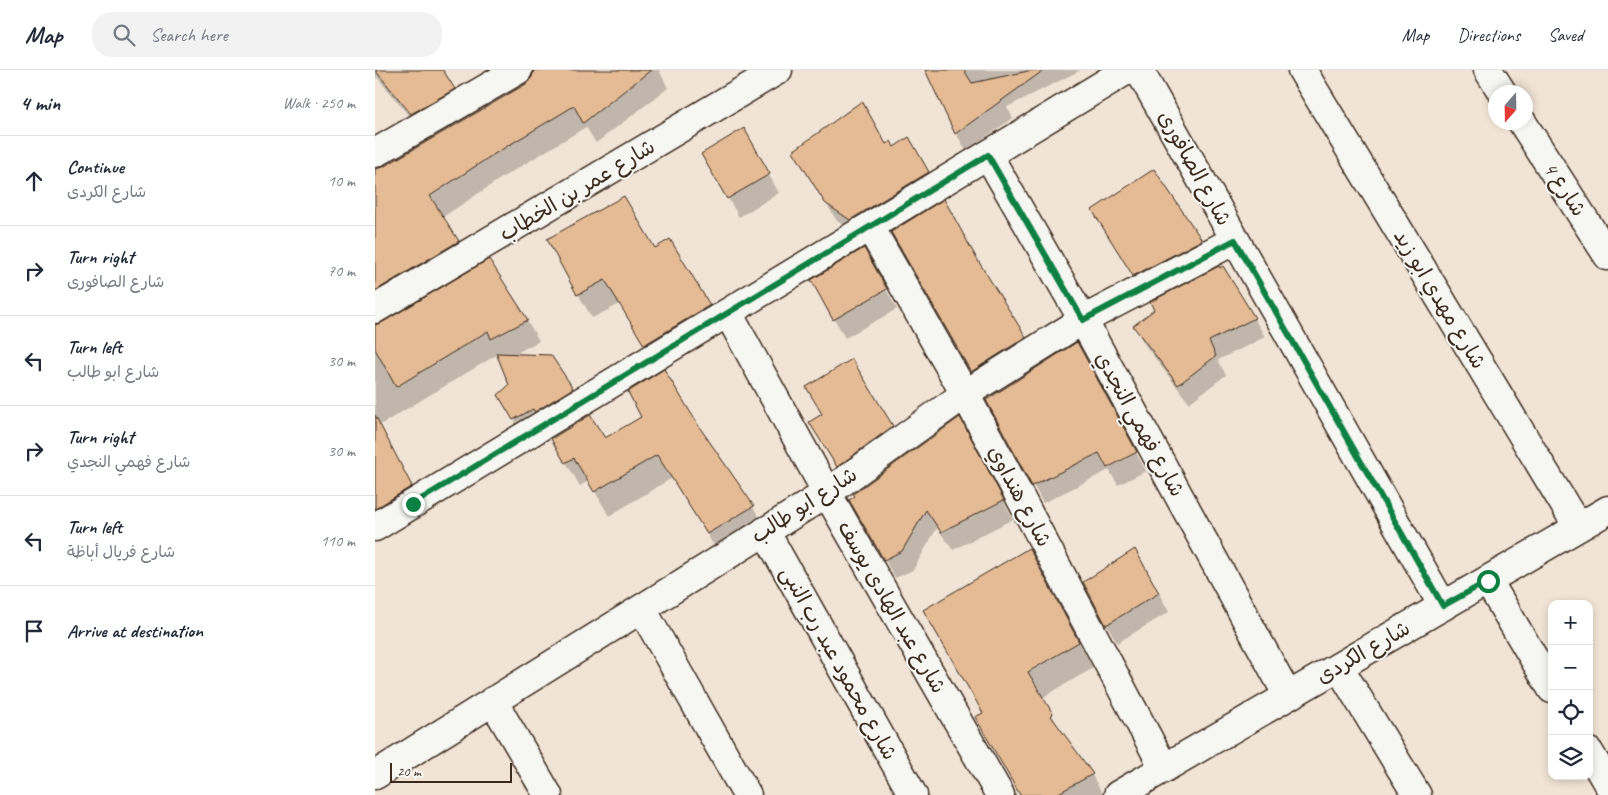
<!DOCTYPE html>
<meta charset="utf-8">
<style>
:root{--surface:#fff;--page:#f2f2f3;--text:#1f2937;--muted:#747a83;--line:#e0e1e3}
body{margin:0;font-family:Caveat,"Playpen Sans Arabic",sans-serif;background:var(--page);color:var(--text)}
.controls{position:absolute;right:15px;bottom:15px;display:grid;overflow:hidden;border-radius:10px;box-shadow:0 2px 8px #0003}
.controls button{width:45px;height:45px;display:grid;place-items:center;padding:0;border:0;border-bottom:1px solid var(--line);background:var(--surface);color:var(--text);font:25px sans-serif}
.compass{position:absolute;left:1113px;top:15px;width:45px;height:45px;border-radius:50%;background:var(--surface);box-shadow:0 2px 8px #0003;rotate:200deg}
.scale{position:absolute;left:15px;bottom:12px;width:122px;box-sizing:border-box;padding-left:5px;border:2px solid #3b2a1e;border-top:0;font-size:14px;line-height:18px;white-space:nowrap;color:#3b2a1e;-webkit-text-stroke:4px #f6f6f2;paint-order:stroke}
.stop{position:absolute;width:15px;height:15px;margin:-11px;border:4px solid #0b8043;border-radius:50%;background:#fff}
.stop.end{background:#0b8043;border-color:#fff;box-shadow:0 1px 5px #0008}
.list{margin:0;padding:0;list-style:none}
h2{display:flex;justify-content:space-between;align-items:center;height:65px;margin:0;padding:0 20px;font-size:21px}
h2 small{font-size:16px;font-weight:400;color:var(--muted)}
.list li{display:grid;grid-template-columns:32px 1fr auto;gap:15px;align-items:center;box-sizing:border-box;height:90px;padding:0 20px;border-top:1px solid var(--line)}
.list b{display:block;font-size:19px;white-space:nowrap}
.list p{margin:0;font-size:16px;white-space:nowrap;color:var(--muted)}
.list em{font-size:16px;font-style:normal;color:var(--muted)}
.icon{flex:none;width:28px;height:28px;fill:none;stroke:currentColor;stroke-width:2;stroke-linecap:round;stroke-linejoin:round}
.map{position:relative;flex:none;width:1233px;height:725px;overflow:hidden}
header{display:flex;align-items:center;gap:30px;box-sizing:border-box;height:70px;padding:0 25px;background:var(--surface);border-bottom:1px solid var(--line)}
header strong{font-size:24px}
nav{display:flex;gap:28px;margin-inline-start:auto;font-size:18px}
.search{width:350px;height:45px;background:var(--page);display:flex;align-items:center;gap:12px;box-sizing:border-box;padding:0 18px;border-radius:20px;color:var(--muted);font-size:19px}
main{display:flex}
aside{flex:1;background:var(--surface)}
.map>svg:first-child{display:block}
.shadow{fill:#0003}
.building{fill:#e4bb95;stroke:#3b2a1e}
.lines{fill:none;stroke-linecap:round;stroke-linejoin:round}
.minor-casing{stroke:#3b2a1e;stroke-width:31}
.minor{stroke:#f6f6f2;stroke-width:28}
.route{stroke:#0b8043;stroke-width:6}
.labels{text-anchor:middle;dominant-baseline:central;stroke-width:4;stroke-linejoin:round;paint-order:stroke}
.street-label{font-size:21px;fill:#3b2a1e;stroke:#f6f6f2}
</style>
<header>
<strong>Map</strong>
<div class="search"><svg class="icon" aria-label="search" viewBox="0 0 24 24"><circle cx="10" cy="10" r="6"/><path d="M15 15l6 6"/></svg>Search here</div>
<nav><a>Map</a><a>Directions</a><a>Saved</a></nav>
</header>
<main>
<aside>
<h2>4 min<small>Walk · 250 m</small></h2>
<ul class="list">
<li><svg class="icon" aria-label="ahead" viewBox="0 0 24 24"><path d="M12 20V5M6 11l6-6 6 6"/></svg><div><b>Continue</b><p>شارع الكردى</p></div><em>10 m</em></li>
<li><svg class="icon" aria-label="right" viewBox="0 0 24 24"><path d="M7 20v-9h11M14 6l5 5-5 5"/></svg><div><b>Turn right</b><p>شارع الصافورى</p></div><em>70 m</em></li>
<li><svg class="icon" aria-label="left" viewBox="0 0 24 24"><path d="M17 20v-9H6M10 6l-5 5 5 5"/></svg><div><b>Turn left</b><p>شارع ابو طالب</p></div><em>30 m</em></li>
<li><svg class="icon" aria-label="right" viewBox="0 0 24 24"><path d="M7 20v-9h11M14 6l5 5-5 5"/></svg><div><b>Turn right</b><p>شارع فهمي النجدي</p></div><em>30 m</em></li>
<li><svg class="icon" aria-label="left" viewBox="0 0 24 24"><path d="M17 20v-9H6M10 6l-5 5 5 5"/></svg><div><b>Turn left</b><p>شارع فريال أباظة</p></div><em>110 m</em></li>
<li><svg class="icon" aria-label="arrive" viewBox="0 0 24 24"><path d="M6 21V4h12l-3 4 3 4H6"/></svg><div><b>Arrive at destination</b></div></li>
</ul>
</aside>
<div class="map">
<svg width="1233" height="725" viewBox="0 0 1233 725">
<rect width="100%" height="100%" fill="#f1e4d6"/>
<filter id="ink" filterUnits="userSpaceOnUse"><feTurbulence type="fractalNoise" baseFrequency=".02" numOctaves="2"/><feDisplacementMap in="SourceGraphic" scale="10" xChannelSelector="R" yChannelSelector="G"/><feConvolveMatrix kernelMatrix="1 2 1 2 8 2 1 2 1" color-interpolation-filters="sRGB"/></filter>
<g filter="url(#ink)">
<g class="shadow">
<path d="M 0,0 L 67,0 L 92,43 L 51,67 L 2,7 L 0,8 Z"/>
<path d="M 160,0 L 284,0 L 293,18 L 221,73 L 211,57 L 128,107 L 68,147 L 95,193 L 0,251 L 0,99 L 8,98 L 152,14 L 158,8 Z"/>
<path d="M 552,0 L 706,0 L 632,37 L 638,48 L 591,81 L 581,63 Z"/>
<path d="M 369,60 L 404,123 L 364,147 L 328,85 Z"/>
<path d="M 534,69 L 563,120 L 486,167 L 462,151 L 430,99 L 511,76 L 519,79 Z"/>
<path d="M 730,159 L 825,171 L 836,189 L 770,224 Z"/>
<path d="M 517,162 L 605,195 L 661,287 L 607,320 Z"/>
<path d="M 295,170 L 348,260 L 284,299 L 245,234 L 217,248 L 203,224 Z"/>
<path d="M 489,180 L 522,239 L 470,268 L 438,211 Z"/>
<path d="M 845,200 L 879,248 L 890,267 L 843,290 L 851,305 L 814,333 L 770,275 L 759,256 Z"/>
<path d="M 152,250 L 164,271 L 138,285 L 176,286 L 202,328 L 145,359 L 124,325 L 135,316 L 123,284 L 5,355 L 48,438 L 0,469 L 0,256 Z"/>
<path d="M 477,291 L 528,376 L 473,415 L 446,371 L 448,344 Z"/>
<path d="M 712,292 L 771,401 L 743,415 L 734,400 L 668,433 L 612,330 Z"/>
<path d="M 268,348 L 324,359 L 378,437 L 392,460 L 346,487 L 297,408 L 234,446 L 214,411 L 205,416 L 177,369 L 230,370 Z"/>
<path d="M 595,367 L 638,449 L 578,480 L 562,458 L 538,500 L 520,508 L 476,430 Z"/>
<path d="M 654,480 L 718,598 L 667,628 L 692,671 L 717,705 L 728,725 L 647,725 Z"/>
<path d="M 771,499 L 794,542 L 742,573 L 732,555 Z"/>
</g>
<g class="building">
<path d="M 0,0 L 68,0 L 80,19 L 36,44 Z"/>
<path d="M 159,0 L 276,0 L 208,53 L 199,36 L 116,86 L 55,126 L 84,171 L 0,221 L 0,99 L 8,97 L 151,14 L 157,7 Z"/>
<path d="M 550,0 L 589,0 L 597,13 L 658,0 L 669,0 L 580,64 Z"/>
<path d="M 487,31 L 511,74 L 516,71 L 519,77 L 534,67 L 554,102 L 475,150 L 450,133 L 418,81 Z"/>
<path d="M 369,58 L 395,104 L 352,129 L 326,84 Z"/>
<path d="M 779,99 L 827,170 L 758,206 L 717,140 Z"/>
<path d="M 249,126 L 280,178 L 295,169 L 335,235 L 269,275 L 230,210 L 202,225 L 172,169 Z"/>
<path d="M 569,129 L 602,189 L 651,267 L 596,302 L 516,162 Z"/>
<path d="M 489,178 L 512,219 L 458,250 L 436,210 Z"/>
<path d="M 114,189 L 153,250 L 116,269 L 113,261 L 21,317 L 0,279 L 0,255 L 8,252 Z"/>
<path d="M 844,196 L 845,198 L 848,196 L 880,248 L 834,271 L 841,286 L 803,315 L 758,256 L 779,240 L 775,232 Z"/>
<path d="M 702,272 L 762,382 L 732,398 L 724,383 L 657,416 L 611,330 Z"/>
<path d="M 121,283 L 176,285 L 198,318 L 160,342 L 158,339 L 138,350 L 123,325 L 134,315 Z"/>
<path d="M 477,289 L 518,356 L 462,397 L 434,352 L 447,344 L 431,317 Z"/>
<path d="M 289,299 L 325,358 L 379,436 L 332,464 L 282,385 L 219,422 L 199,388 L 190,393 L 176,369 L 215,345 L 230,368 L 266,347 L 253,322 Z"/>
<path d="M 0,345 L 37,416 L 0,439 Z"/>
<path d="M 585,347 L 629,430 L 566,462 L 551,440 L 527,481 L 509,490 L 474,430 L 480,426 L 478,424 Z"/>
<path d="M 654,478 L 704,572 L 653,602 L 678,644 L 676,646 L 718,704 L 680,725 L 645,725 L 600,647 L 608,643 L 548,540 Z"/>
<path d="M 760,479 L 784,523 L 731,555 L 708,512 Z"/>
</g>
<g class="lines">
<g class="minor-casing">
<g id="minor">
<path d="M 764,0 L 1068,536"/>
<path d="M 927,0 L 1203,457"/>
<path d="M 1113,0 L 1127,22"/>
<path d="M 1147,52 L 1233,186"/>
<path d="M 0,83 L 143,0"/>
<path d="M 613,85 L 708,250 L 913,626"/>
<path d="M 495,157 L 590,324 L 789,698"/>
<path d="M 0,239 L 403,0"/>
<path d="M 353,243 L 452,423 L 625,725"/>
<path d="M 0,457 L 752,0"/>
<path d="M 390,461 L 538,725"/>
<path d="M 1113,511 L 1177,619"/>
<path d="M 267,539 L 372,725"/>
<path d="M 964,597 L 1042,725"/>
<path d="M 118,631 L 173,725"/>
<path d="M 1214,682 L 1233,714"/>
<path d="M 0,705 L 452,423 L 590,324 L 708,250 L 860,170"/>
<path d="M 743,725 L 1233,440"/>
</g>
</g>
<use href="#minor" class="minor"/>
</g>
</g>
<g class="lines" filter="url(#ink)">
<path class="route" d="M 38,434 L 613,85 L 708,250 L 860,170 L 1068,536 L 1113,511"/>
</g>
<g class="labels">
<g class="street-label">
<text transform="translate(820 98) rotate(61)">شارع الصافورى</text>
<text transform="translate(1190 119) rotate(57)">شارع 4</text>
<text transform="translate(202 120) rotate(-31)">شارع عمر بن الخطاب</text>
<text transform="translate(1065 229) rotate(59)">شارع مهدي ابو زيد</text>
<text transform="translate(765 354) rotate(61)">شارع فهمي النجدي</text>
<text transform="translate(645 426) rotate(62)">شارع هنداوي</text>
<text transform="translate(429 435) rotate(-33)">شارع ابو طالب</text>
<text transform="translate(517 537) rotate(60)">شارع عبد الهادى يوسف</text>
<text transform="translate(988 582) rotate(-30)">شارع الكردى</text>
<text transform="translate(464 593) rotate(61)">شارع محمود عبد رب النبى</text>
</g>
</g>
</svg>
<div class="controls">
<button>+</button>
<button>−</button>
<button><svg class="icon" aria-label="locate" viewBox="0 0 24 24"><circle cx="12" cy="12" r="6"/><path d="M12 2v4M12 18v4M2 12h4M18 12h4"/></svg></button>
<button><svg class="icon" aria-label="layers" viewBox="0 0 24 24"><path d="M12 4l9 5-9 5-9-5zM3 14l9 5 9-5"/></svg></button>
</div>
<svg class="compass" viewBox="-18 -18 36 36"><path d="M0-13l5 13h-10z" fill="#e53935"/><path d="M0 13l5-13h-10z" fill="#747a83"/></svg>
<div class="scale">20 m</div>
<div class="stop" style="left:1113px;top:511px"></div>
<div class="stop end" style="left:38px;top:434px"></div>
</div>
</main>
